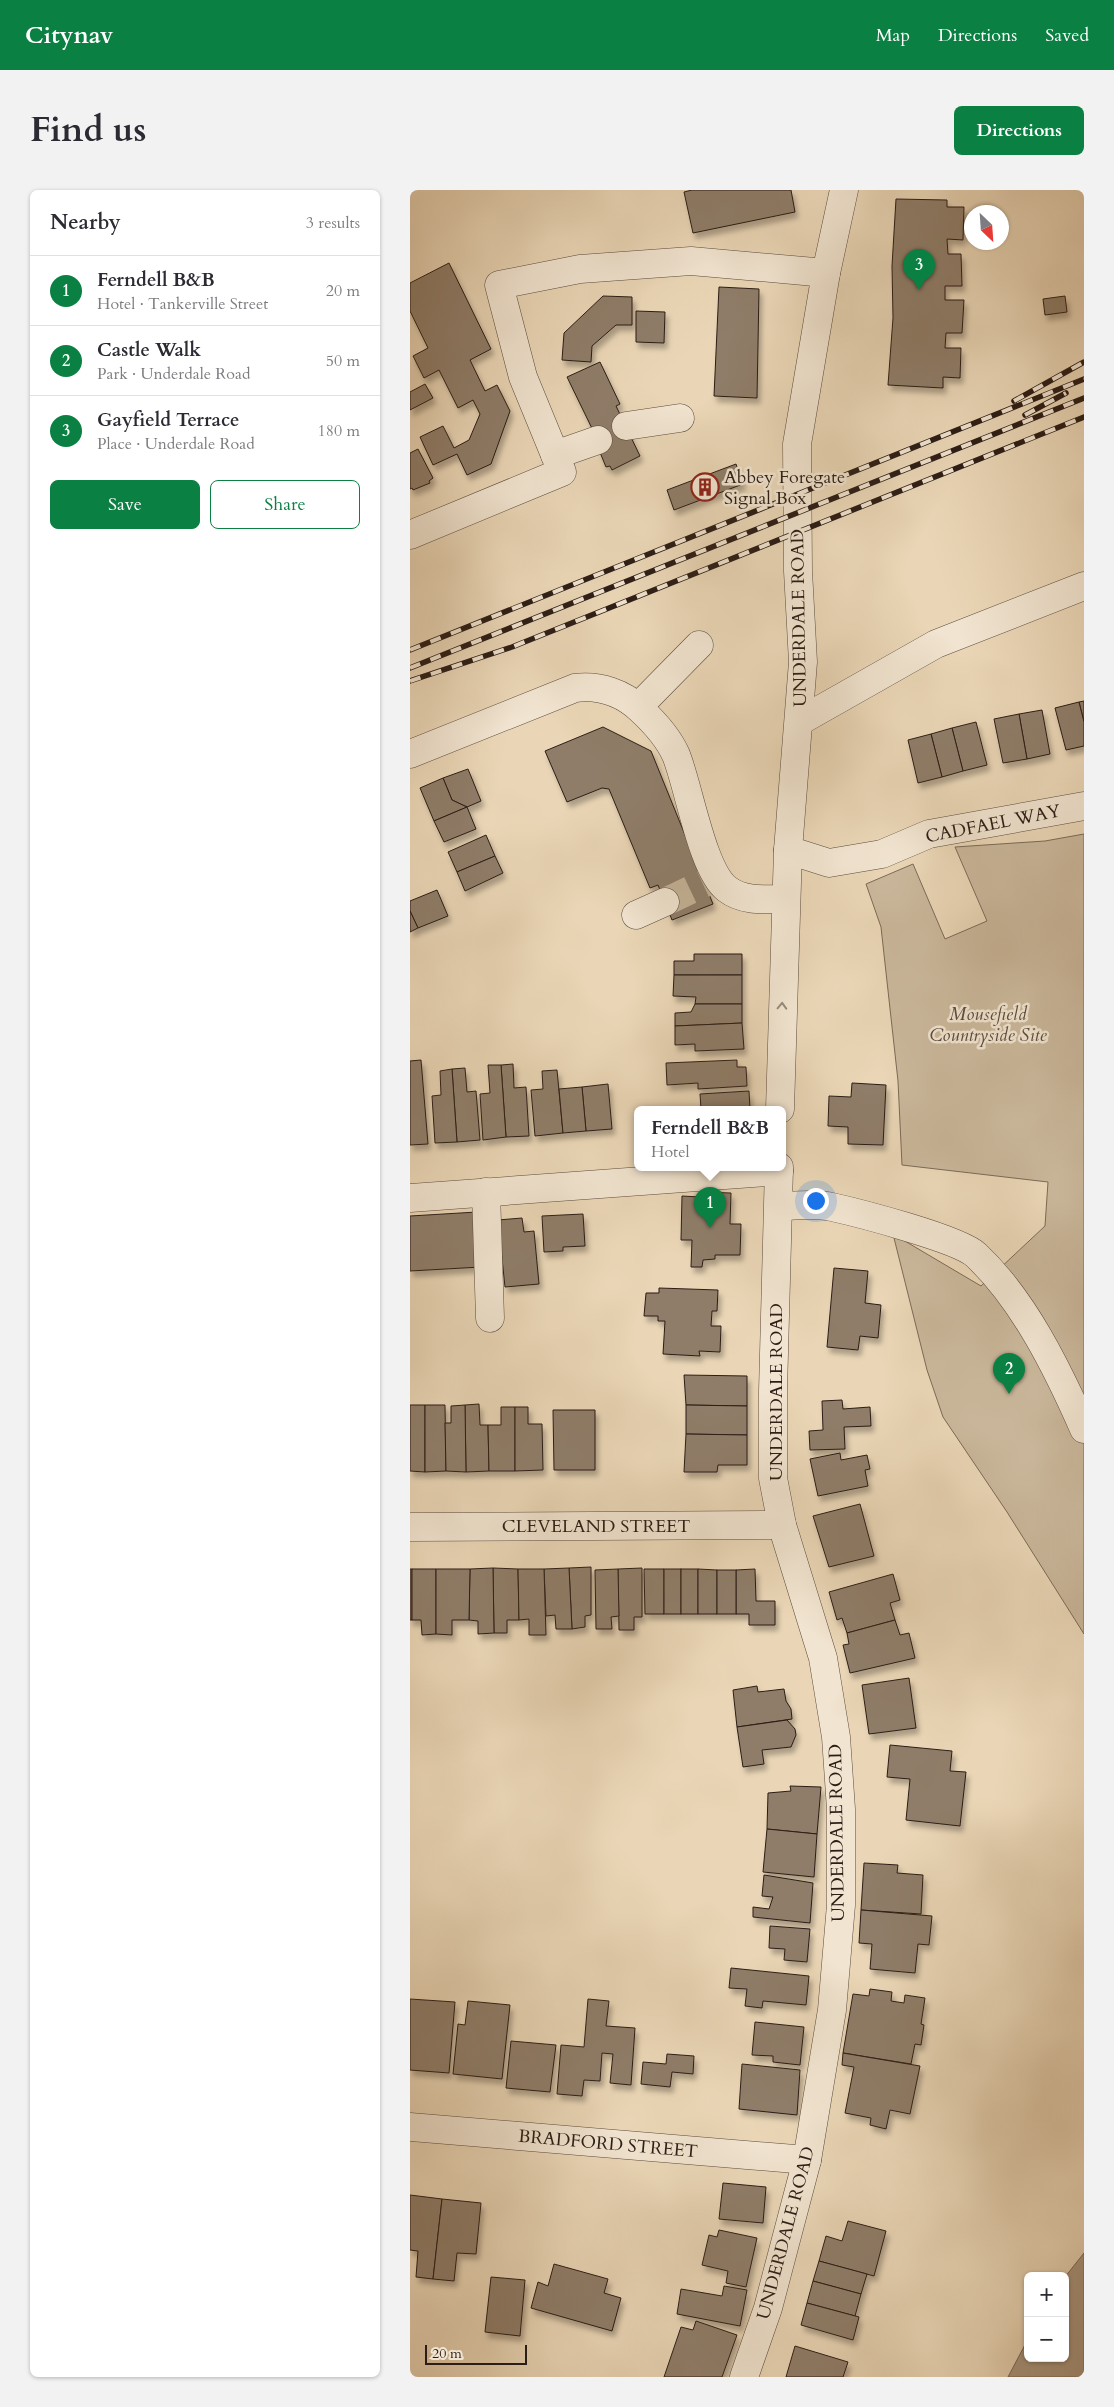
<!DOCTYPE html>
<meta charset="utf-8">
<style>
:root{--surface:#fff;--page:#f2f2f3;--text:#2b2b33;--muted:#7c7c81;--line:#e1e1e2;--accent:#0b8043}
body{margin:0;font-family:Cardo,serif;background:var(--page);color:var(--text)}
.controls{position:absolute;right:15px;bottom:15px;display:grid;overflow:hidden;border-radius:8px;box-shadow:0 1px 4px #0004}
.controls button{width:45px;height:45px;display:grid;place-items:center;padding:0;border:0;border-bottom:1px solid var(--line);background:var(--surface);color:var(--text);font:25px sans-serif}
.compass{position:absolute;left:554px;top:15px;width:45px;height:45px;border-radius:50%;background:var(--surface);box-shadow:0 1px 4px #0004;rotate:155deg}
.scale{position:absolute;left:15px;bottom:12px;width:102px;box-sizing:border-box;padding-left:5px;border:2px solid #2c1d16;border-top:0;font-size:14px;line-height:18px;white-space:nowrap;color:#2c1d16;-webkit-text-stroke:4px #f1e4d0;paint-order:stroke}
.you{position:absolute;left:405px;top:1010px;width:18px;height:18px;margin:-12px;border:4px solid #fff;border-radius:50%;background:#1a73e8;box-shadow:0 0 0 8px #1a73e833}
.badge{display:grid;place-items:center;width:32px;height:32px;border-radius:50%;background:var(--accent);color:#fff;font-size:16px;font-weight:700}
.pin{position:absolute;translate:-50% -41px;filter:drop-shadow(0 1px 2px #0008)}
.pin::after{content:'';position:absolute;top:26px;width:18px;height:15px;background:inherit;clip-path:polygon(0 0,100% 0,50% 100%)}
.popup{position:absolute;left:224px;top:916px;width:152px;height:65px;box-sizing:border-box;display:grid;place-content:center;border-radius:8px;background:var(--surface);filter:drop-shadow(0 1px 4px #0005);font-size:16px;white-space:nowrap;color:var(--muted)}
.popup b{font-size:19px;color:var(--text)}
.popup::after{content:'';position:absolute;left:50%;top:100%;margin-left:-10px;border:10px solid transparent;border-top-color:var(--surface)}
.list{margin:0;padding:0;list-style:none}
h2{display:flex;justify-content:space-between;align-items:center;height:65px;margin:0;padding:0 20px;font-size:21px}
h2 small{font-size:16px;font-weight:400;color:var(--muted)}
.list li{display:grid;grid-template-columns:32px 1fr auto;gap:15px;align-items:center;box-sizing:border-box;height:70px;padding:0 20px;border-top:1px solid var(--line)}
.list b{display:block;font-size:19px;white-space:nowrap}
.list p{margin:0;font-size:16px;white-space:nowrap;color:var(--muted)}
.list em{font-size:16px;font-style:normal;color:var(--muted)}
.actions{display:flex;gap:10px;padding:15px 20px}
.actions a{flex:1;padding:11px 0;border:1px solid var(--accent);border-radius:8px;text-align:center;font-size:18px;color:var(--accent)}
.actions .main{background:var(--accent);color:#fff}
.map{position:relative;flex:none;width:674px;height:2187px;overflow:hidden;border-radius:8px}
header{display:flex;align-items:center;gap:30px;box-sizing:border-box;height:70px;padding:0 25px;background:var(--accent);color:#fff}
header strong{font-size:24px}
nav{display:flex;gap:28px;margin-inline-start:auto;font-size:18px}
.intro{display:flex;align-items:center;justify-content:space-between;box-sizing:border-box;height:120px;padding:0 30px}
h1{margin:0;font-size:35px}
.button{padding:12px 22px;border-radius:8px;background:var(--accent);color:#fff;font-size:18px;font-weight:700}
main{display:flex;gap:30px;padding:0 30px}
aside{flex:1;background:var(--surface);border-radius:8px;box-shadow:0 1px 4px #0004}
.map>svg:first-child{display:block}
.green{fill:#cab79b;stroke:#7b6a58}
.water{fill:#a99780;stroke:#776656}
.building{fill:#8f7d69;stroke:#2c1d16;filter:url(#shadow)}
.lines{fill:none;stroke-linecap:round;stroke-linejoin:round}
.minor-tunnel{stroke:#c4b196;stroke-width:28;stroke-dasharray:28 14;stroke-linecap:butt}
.minor-casing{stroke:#5c4b3e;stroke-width:29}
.minor{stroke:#f1e4d0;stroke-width:28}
.rail-casing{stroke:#2c1d16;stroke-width:5.5}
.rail{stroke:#f1e4d0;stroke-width:4;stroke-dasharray:11;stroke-linecap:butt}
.oneway{stroke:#988a7c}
.labels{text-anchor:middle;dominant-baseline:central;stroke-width:5;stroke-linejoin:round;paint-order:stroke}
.poi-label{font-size:18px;fill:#2c1d16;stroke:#f1e4d0;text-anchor:start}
.street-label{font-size:18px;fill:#2c1d16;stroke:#f1e4d0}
.park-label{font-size:18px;font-style:italic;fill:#5b4b3e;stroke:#f1e4d0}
</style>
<header>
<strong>Citynav</strong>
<nav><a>Map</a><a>Directions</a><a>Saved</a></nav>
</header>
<div class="intro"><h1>Find us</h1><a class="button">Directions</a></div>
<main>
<aside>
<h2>Nearby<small>3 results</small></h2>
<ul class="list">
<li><span class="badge">1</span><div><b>Ferndell B&amp;B</b><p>Hotel · Tankerville Street</p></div><em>20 m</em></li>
<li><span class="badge">2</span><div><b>Castle Walk</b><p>Park · Underdale Road</p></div><em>50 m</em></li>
<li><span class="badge">3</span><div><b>Gayfield Terrace</b><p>Place · Underdale Road</p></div><em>180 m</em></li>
</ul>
<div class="actions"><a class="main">Save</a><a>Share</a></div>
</aside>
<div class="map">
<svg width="674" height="2187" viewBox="0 0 674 2187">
<defs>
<filter id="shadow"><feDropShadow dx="3" dy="5.5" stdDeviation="2.5" flood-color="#0004"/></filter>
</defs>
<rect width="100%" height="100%" fill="#ead6b6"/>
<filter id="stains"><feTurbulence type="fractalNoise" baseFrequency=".004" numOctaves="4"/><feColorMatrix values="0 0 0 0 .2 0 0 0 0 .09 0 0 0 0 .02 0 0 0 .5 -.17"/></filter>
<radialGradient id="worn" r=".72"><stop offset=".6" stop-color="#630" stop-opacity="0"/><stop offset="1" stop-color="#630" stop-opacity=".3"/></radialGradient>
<path class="green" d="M 674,644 L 674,1444 L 597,1322 L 533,1227 L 517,1180 L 483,1044 L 571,1096 L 635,1036 L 638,992 L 492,975 L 488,891 L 471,737 L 456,694 L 503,674 L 535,749 L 577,731 L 545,657 L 635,651 Z"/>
<path class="water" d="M 674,2063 L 674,2187 L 598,2187 L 618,2149 L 618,2168 L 655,2168 L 655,2087 Z"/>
<g class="building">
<path d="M 282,0 L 381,0 L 385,22 L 283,43 L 274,2 Z"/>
<path d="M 486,9 L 537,10 L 537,17 L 554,17 L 553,50 L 537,49 L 538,64 L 551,64 L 552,96 L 535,96 L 535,110 L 554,110 L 552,143 L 536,143 L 535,158 L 551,158 L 550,188 L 533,187 L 533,198 L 478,195 L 483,128 L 482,76 Z"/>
<path d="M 39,73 L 81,159 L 60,170 L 75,201 L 87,195 L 100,221 L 81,274 L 57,285 L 47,264 L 23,275 L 10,247 L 33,236 L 44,258 L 59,250 L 70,224 L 63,210 L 48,218 L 29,180 L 14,188 L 3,166 L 18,158 L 0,121 L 0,93 Z"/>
<path d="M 309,97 L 349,99 L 347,208 L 304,206 Z"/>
<path d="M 193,106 L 222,107 L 222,135 L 206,135 L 182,156 L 181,172 L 152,170 L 154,143 Z"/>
<path d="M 655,106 L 657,122 L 635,125 L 633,109 Z"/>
<path d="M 226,121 L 255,122 L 254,153 L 226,152 Z"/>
<path d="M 190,172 L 210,214 L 206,216 L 230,266 L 202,280 L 200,276 L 196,277 L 189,260 L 192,259 L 157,187 Z"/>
<path d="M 15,194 L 23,208 L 0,220 L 0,202 Z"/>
<path d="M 8,259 L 23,288 L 19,291 L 20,293 L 3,300 L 2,298 L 0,299 L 0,263 Z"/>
<path d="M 326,274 L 333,294 L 264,320 L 257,300 Z"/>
<path d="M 674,511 L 674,532 L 669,512 Z"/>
<path d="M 669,512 L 674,532 L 674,556 L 656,560 L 645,518 Z"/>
<path d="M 632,520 L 640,564 L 617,569 L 609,524 Z"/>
<path d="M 609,524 L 617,569 L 593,573 L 584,529 Z"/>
<path d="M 566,532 L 577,575 L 553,581 L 542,538 Z"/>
<path d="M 193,537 L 241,561 L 303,714 L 262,730 L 248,695 L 240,698 L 199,599 L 192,598 L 157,612 L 135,561 Z"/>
<path d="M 542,538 L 553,581 L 532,587 L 521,544 Z"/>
<path d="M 521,544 L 532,587 L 508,593 L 498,550 Z"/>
<path d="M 58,579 L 71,611 L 57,617 L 42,610 L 33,588 Z"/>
<path d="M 33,588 L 42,610 L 57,617 L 24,631 L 10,598 Z"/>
<path d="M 57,617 L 66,639 L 34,652 L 24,631 Z"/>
<path d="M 76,645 L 85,666 L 47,682 L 38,662 Z"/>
<path d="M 85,666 L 93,683 L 55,701 L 47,682 Z"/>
<path d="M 27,700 L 38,726 L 8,738 L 0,721 L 0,711 Z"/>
<path d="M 0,721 L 8,738 L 0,742 Z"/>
<path d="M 284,764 L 332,764 L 332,785 L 264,785 L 264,771 L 284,771 Z"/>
<path d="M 264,785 L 332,785 L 332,814 L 285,814 L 286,807 L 263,806 Z"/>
<path d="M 285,814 L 332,814 L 332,833 L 265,836 L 265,823 L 281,822 Z"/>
<path d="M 332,833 L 334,859 L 285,861 L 285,854 L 265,855 L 265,836 Z"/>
<path d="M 11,870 L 18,954 L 0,955 L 0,871 Z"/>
<path d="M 327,870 L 327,877 L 336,877 L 337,896 L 288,899 L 288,893 L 257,895 L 256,873 Z"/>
<path d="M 103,874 L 104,898 L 116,897 L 119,946 L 96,947 L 91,875 Z"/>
<path d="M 78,875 L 91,875 L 96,947 L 73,950 L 70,904 L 80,903 Z"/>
<path d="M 55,878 L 57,902 L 66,901 L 70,950 L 47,952 L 42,879 Z"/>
<path d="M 42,879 L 47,952 L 25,953 L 22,906 L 31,905 L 30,881 Z"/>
<path d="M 147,880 L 153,943 L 125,946 L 121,900 L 133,899 L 132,881 Z"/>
<path d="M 442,893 L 476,895 L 473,955 L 438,954 L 438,937 L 418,936 L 419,906 L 441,907 Z"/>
<path d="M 198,894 L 202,939 L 176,941 L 172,897 Z"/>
<path d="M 172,897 L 176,941 L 153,943 L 149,899 Z"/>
<path d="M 339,901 L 340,919 L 291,919 L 290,904 Z"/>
<path d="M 291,1002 L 321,1003 L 320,1034 L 331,1034 L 330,1065 L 305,1065 L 305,1069 L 293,1070 L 292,1077 L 281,1077 L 282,1050 L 271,1050 L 272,1006 L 290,1007 Z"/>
<path d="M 67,1022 L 71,1077 L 0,1081 L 0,1026 Z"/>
<path d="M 173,1024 L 175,1056 L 153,1057 L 153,1061 L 134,1062 L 132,1026 Z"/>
<path d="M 112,1028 L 114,1042 L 124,1041 L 129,1094 L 95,1097 L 88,1030 Z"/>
<path d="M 424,1078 L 458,1081 L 455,1113 L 471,1115 L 468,1148 L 450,1146 L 448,1160 L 417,1157 Z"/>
<path d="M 249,1098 L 308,1100 L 307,1121 L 302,1121 L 301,1136 L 311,1136 L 310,1162 L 289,1161 L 290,1166 L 253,1164 L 255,1131 L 248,1131 L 248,1126 L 234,1126 L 236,1103 L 249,1103 Z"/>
<path d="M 274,1185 L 337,1186 L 337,1216 L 276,1215 Z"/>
<path d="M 432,1210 L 433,1219 L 460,1217 L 461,1236 L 434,1237 L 435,1259 L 400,1260 L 399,1241 L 413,1240 L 412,1211 Z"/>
<path d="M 69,1214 L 70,1235 L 78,1235 L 79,1281 L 56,1282 L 55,1215 Z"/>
<path d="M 0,1215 L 15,1215 L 15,1282 L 0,1281 Z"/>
<path d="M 15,1215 L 35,1215 L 36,1281 L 15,1282 Z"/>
<path d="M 55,1215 L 56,1282 L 36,1281 L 35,1233 L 41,1233 L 41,1216 Z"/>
<path d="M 276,1215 L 337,1216 L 337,1245 L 276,1244 Z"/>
<path d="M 91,1217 L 105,1217 L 105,1281 L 79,1281 L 78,1235 L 91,1235 Z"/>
<path d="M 105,1217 L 118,1217 L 118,1234 L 132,1234 L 133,1280 L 105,1281 Z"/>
<path d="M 143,1220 L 185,1220 L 185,1280 L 144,1280 Z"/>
<path d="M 276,1244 L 337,1245 L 337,1275 L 308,1275 L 307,1282 L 274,1282 Z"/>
<path d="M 430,1263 L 431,1270 L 457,1265 L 460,1279 L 455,1280 L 458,1296 L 408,1306 L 400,1269 Z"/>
<path d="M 450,1314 L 464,1366 L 419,1377 L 403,1326 Z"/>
<path d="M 181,1377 L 181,1425 L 175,1426 L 175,1437 L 162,1439 L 159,1378 Z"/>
<path d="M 83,1378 L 108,1379 L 109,1430 L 97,1430 L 97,1443 L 84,1443 Z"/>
<path d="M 83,1378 L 84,1443 L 68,1444 L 68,1431 L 59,1430 L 60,1379 Z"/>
<path d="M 159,1378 L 162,1439 L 146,1439 L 145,1425 L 136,1426 L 134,1379 Z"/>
<path d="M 232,1378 L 232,1427 L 224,1427 L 224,1440 L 209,1440 L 208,1379 Z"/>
<rect x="0" y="1379" width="2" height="51"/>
<path d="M 2,1379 L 26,1379 L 26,1444 L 12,1445 L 11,1430 L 2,1430 Z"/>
<path d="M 26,1379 L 60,1379 L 59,1430 L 42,1430 L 42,1445 L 26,1444 Z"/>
<path d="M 108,1379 L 134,1379 L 136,1445 L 119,1445 L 119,1429 L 109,1430 Z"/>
<path d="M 208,1379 L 209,1426 L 201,1427 L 202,1439 L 186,1439 L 185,1380 Z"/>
<path d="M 234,1379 L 254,1379 L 254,1424 L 235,1424 Z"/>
<rect x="254" y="1379" width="17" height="45"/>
<rect x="271" y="1379" width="17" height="45"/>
<path d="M 288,1379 L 307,1380 L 307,1424 L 288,1424 Z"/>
<path d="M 345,1379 L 346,1411 L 365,1411 L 365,1435 L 339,1435 L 339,1424 L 326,1424 L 326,1380 Z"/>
<rect x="307" y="1380" width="19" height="44"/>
<path d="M 483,1384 L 490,1410 L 480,1413 L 485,1430 L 437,1443 L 432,1428 L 427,1430 L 419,1402 Z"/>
<path d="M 485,1430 L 490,1445 L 499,1443 L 505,1468 L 440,1483 L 433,1455 L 439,1454 L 437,1443 Z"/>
<path d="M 499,1488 L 506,1538 L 459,1544 L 452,1495 Z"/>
<path d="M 347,1496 L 348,1502 L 374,1499 L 376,1511 L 381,1519 L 382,1529 L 327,1537 L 323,1500 Z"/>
<path d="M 377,1530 L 385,1539 L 386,1545 L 381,1557 L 352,1560 L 354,1574 L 333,1577 L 327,1537 Z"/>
<path d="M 480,1555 L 542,1561 L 540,1581 L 556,1582 L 550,1636 L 496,1630 L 500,1589 L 477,1587 Z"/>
<path d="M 380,1596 L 411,1597 L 407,1644 L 357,1639 L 358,1603 L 381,1601 Z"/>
<path d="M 357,1639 L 407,1644 L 404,1687 L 353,1682 Z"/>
<path d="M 454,1673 L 488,1675 L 487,1683 L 513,1685 L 511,1724 L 451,1720 Z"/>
<path d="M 354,1685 L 403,1693 L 400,1733 L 343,1727 L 343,1717 L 359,1719 L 363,1707 L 352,1706 Z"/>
<path d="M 451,1720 L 522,1726 L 519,1755 L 508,1754 L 505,1783 L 460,1779 L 462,1754 L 449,1753 Z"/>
<path d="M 360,1736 L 400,1739 L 397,1772 L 374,1770 L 375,1759 L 359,1758 Z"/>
<path d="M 321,1778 L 399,1786 L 396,1815 L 353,1811 L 352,1818 L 335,1816 L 337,1799 L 319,1798 Z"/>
<path d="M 460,1799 L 482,1802 L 481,1811 L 494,1813 L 495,1805 L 515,1808 L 511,1834 L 514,1835 L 511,1855 L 505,1854 L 501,1874 L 433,1863 L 443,1804 L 459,1806 Z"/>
<path d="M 0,1809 L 45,1812 L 39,1883 L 0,1880 Z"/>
<path d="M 178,1809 L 199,1811 L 196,1836 L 225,1838 L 221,1895 L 200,1893 L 203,1864 L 192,1863 L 190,1891 L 174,1890 L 172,1906 L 147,1904 L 151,1855 L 174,1857 Z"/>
<path d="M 58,1811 L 100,1815 L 92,1889 L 43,1884 L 48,1834 L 55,1835 Z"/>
<path d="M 345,1832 L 394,1837 L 390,1875 L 363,1872 L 363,1866 L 342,1865 Z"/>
<path d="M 101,1851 L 146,1855 L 140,1902 L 96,1898 Z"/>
<path d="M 433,1863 L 510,1876 L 500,1924 L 480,1920 L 476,1939 L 460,1935 L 461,1928 L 435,1923 L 444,1877 L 432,1875 Z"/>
<path d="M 257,1864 L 284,1866 L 283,1884 L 262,1882 L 260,1897 L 231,1894 L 233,1872 L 256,1874 Z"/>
<path d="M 332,1874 L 390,1880 L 387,1925 L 329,1919 Z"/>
<path d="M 313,1993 L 356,1997 L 353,2033 L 309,2029 Z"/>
<path d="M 0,2005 L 32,2009 L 23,2089 L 6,2087 L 8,2061 L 0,2060 Z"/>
<path d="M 32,2009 L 71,2013 L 66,2064 L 47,2063 L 44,2091 L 23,2089 Z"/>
<path d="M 438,2031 L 476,2041 L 464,2086 L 409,2071 L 416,2046 L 432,2051 Z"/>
<path d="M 309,2040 L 347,2048 L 336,2097 L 316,2093 L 318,2081 L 292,2075 L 299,2045 L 307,2047 Z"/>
<path d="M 409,2071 L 457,2084 L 451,2104 L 403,2091 Z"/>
<path d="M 144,2074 L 198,2089 L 194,2103 L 211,2108 L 202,2141 L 121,2118 L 128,2092 L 138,2096 Z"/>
<path d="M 81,2087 L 115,2090 L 110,2146 L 75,2142 Z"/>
<path d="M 403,2091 L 451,2104 L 445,2126 L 397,2113 Z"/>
<path d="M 314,2096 L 337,2100 L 330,2136 L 267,2124 L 271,2099 L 312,2106 Z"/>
<path d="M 397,2113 L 449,2127 L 443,2150 L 391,2135 Z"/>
<path d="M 286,2131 L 327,2145 L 312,2187 L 254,2187 L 271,2137 L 283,2140 Z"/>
<path d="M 385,2156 L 438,2172 L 433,2187 L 376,2187 Z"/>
</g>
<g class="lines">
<path class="minor-tunnel" d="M 255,712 L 295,693"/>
<g class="minor-casing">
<g id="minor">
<path d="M 216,236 L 270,228"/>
<path d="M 145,265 L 188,250"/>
<path d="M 0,345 L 152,282 L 113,187 L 89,95 L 170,79 L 281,71 L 416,83"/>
<path d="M 228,517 L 289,455"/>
<path d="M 390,531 L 526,454 L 674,396"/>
<path d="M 0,564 L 165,498 C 190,495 213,503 231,520 C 245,533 258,547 266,565 C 279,597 292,680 317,699 C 334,712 356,709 376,709"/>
<path d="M 378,660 L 419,673 L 472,664 L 519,644 L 674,616"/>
<path d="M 226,725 L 255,712"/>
<path d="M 370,919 L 378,660 L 393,472 L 388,381 L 387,254 L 416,83 L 434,0"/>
<path d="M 76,1002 L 80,1128"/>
<path d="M 0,1008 L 369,981"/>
<path d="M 369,1016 C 386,1016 405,1013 422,1017 C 449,1023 549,1049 566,1065 C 614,1110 648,1180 674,1239"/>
<path d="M 0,1337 L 372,1335"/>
<path d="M 0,1937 L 397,1970"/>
<path d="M 334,2187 L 358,2118 L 397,1970 L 422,1820 L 431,1715 L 431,1619 L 426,1547 L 413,1468 L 372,1335 L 363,1288 L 363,1201 L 369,977"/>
</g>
</g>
<use href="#minor" class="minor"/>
<g class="rail-casing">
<g id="rail">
<path d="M 604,211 L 674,172"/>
<path d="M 615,225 L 656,203"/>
<path d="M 0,460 L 674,189"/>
<path d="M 0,478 L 674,208"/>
<path d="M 0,491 L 102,457 L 674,227"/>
</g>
</g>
<use href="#rail" class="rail"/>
</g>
<defs><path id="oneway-chevron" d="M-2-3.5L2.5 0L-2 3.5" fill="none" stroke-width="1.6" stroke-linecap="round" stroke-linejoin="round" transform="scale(1.25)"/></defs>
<use class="oneway" href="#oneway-chevron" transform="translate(372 816) rotate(-88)"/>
<defs>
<g id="building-ring" transform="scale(1.4375)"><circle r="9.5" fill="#f1e4d0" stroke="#8f2418" stroke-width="1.5"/><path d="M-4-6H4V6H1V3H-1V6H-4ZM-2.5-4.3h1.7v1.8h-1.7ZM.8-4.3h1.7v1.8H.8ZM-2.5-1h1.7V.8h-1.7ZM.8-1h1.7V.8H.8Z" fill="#8f2418"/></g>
</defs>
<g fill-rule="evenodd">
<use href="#building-ring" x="295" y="297"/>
</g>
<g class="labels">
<g class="poi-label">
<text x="314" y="287">Abbey Foregate<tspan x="314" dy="21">Signal Box</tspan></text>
</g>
<g class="street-label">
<text transform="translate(389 428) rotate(-91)">UNDERDALE ROAD</text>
<text transform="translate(583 634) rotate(-11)">CADFAEL WAY</text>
<text transform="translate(366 1202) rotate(-90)">UNDERDALE ROAD</text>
<text x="186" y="1336">CLEVELAND STREET</text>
<text transform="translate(427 1643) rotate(-91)">UNDERDALE ROAD</text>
<text transform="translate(198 1954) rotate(5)">BRADFORD STREET</text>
<text transform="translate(376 2043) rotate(-75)">UNDERDALE ROAD</text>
</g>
<g class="park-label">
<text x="578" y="824">Mousefield<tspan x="578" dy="21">Countryside Site</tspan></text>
</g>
</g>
<rect width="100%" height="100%" filter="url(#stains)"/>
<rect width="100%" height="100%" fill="url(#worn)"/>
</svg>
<div class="controls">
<button>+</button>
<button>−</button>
</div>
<svg class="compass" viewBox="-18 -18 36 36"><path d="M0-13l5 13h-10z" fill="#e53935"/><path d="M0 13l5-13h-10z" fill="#7c7c81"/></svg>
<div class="scale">20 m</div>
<div class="you"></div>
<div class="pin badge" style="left:300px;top:1038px">1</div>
<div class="popup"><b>Ferndell B&amp;B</b>Hotel</div>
<div class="pin badge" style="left:599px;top:1204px">2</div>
<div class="pin badge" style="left:509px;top:100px">3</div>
</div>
</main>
